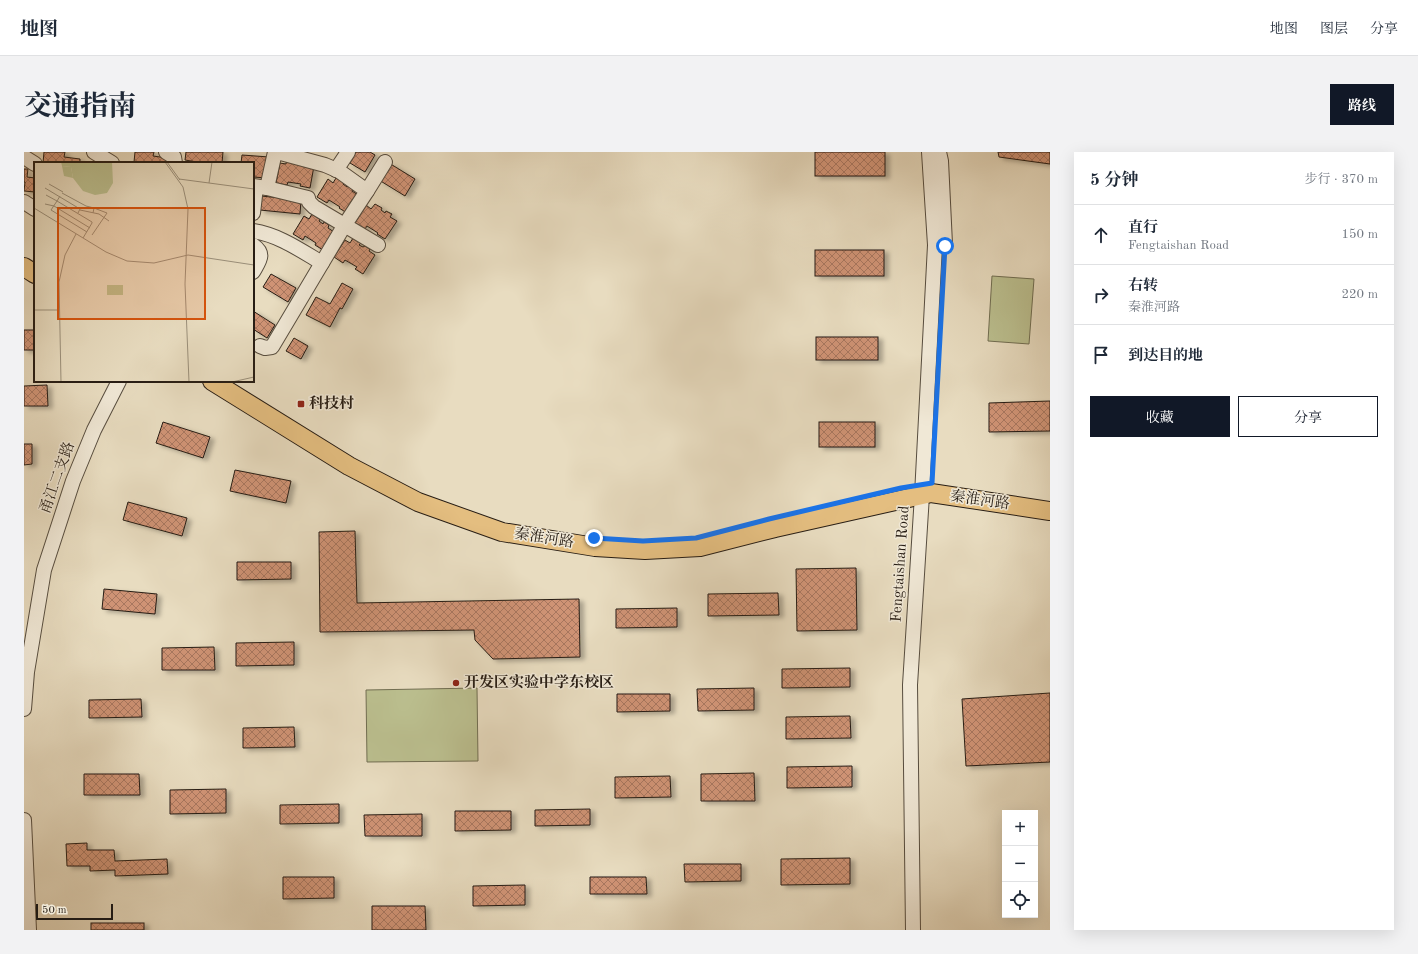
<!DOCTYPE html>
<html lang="zh">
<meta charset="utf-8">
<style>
:root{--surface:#fff;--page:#f2f2f3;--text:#1f2937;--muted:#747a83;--line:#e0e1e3;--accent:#111827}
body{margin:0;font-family:"Old Standard TT","Noto Serif SC",serif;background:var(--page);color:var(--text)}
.controls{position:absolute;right:12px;bottom:12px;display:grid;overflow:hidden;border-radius:0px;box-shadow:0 4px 16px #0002}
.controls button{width:36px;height:36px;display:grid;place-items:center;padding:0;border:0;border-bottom:1px solid var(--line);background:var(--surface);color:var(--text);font:20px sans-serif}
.scale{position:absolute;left:12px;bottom:10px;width:77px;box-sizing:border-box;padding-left:4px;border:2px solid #271d14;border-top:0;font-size:11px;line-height:14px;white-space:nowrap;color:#271d14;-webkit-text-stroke:3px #f0e8d6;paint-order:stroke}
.stop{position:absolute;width:12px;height:12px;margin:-9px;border:3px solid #1a73e8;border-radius:50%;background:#fff}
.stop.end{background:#1a73e8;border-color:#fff;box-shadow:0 1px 4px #0008}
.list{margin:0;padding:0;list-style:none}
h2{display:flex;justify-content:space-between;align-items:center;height:52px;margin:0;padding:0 16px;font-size:17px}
h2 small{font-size:13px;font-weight:400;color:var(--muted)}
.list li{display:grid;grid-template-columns:26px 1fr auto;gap:12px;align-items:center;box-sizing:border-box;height:60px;padding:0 16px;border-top:1px solid var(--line)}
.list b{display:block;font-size:15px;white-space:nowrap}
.list p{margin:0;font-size:13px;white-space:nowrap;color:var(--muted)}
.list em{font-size:13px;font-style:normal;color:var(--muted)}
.actions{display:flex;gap:8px;padding:12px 16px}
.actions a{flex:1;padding:9px 0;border:1px solid var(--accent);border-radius:0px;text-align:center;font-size:14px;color:var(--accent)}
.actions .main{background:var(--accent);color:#fff}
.icon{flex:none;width:22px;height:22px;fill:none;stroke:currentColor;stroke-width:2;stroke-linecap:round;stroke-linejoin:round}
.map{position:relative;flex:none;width:1026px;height:778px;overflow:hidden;border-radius:0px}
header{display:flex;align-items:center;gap:24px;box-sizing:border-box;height:56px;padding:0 20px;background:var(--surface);border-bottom:1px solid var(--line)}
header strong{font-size:19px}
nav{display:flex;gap:22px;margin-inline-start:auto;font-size:14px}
.intro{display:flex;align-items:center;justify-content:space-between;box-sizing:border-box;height:96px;padding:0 24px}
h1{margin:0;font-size:28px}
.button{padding:10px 18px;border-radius:0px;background:var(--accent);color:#fff;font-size:14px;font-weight:700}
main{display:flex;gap:24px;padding:0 24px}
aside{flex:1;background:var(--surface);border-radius:0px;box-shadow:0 4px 16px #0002}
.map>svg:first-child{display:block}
.pitch{fill:#bbbf8f;stroke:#716e52}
.building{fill:url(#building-cross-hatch);stroke:#271d14;filter:url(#shadow)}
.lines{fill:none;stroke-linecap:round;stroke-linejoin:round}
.minor-casing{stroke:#574d3f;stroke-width:16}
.major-casing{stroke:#271d14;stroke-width:20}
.minor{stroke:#f0e8d6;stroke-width:14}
.major{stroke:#e4be80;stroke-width:18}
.route{stroke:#1a73e8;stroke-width:5}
.poi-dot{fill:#8f2418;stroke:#f0e8d6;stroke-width:1.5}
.labels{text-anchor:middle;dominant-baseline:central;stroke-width:3;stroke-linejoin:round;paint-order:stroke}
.poi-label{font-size:15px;font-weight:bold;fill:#271d14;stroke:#f0e8d6;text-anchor:start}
.street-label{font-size:15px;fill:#271d14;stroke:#f0e8d6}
.inset-road{fill:none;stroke:#9b907b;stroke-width:1}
.view{fill:#d5530d;fill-opacity:0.15;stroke:#d5530d;stroke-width:2}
.inset-edge{fill:none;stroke:#271d14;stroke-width:2}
</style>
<header>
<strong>地图</strong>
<nav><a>地图</a><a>图层</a><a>分享</a></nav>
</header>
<div class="intro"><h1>交通指南</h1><a class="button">路线</a></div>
<main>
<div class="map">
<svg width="1026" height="778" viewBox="0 0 1026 778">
<defs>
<pattern id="building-cross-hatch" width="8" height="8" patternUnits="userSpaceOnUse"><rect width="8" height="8" fill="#cf9375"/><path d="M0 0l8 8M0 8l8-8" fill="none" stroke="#a8775f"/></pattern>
<filter id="shadow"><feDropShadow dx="4.5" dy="2.5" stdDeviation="2" flood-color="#0004"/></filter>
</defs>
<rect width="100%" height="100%" fill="#e8dcc0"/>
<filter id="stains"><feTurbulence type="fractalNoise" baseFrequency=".005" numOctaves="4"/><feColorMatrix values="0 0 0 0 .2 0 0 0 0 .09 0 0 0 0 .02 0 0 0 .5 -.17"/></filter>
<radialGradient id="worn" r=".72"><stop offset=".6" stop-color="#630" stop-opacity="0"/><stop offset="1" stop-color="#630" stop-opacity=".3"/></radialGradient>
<g class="pitch">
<path d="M 968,124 L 1010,127 L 1005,192 L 964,189 Z"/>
<path d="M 453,536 L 454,609 L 343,610 L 342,538 Z"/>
</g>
<g class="building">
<path d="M 20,0 L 41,0 L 40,5 L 56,7 L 56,11 L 19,11 Z"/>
<path d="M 111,0 L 130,0 L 129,4 L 143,6 L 142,11 L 110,10 Z"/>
<path d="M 162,0 L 199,0 L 198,11 L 179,11 L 161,8 Z"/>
<path d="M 332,0 L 346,0 L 351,3 L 341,20 L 326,11 Z"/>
<rect x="791" y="0" width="70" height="24"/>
<path d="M 974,0 L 1026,0 L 1026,12 L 975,5 Z"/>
<path d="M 218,3 L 245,5 L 243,26 L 229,25 L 229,11 L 217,11 Z"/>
<path d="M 263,6 L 290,14 L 286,36 L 276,34 L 277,32 L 264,30 L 263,33 L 252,31 L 256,11 L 262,12 Z"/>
<path d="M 365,11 L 391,27 L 381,44 L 355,28 Z"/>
<path d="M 0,17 L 4,17 L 3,25 L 11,26 L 11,40 L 0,39 L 1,30 L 0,30 Z"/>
<path d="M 312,26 L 320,30 L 319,32 L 323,35 L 324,33 L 329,36 L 328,39 L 334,43 L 323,61 L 315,56 L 316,55 L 305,48 L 303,51 L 293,45 L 304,27 L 309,31 Z"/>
<path d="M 237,44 L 277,48 L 276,62 L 236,58 Z"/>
<path d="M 351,52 L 358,56 L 357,58 L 361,61 L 362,59 L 368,62 L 366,65 L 373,69 L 361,87 L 353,82 L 354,81 L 343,74 L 341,77 L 331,71 L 342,53 L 347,57 Z"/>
<path d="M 288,62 L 296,67 L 295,69 L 299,72 L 300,70 L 305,73 L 304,76 L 310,80 L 299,98 L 291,93 L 292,91 L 281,84 L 279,88 L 269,82 L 280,64 L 285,67 Z"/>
<path d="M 329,86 L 337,91 L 335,93 L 339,95 L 341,94 L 346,97 L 345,99 L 351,103 L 339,122 L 331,117 L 333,115 L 321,108 L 319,111 L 310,105 L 321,88 L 326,91 Z"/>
<rect x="791" y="98" width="69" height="26"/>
<path d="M 247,122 L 272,136 L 264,150 L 239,135 Z"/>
<path d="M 318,131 L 329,137 L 318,157 L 316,156 L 306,175 L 282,163 L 292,145 L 306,152 Z"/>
<path d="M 229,159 L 251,173 L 243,186 L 229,177 Z"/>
<rect x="0" y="178" width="11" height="20"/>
<rect x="792" y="185" width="62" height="23"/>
<path d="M 270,186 L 284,194 L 277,207 L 262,199 Z"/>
<path d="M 23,233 L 24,254 L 0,254 L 0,234 Z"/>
<path d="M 1026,249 L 1026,279 L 965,280 L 965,251 Z"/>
<path d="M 139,270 L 186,285 L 179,306 L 132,291 Z"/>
<rect x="795" y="270" width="56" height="25"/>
<path d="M 0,292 L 8,292 L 8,312 L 0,313 Z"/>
<path d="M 211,318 L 267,329 L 262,351 L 206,339 Z"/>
<path d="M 104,350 L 163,366 L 158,384 L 99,368 Z"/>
<path d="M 331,379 L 333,451 L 555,447 L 556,505 L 469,507 L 451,488 L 450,478 L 296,480 L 295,380 Z"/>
<path d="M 213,410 L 267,410 L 267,427 L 213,428 Z"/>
<path d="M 832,416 L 833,478 L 773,479 L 772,417 Z"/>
<path d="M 80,437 L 133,442 L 131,462 L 78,457 Z"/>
<path d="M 754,441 L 755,463 L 684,464 L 684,442 Z"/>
<path d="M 653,456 L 653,475 L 592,476 L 592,457 Z"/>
<path d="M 270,490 L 270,513 L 212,514 L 212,491 Z"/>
<path d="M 190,495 L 191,518 L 138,518 L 138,496 Z"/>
<path d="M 826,516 L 826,535 L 758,536 L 758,517 Z"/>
<path d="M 730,536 L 730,558 L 674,559 L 673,537 Z"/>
<path d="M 1026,541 L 1026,610 L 942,614 L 938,547 Z"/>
<path d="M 593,542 L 646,542 L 646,559 L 593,560 Z"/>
<path d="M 117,547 L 118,565 L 65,566 L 65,548 Z"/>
<path d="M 826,564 L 827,586 L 762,587 L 762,565 Z"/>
<path d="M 270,575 L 271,595 L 219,596 L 219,576 Z"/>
<path d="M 828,614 L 828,635 L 763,636 L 763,615 Z"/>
<path d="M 730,621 L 731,649 L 677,649 L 677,622 Z"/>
<path d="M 60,622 L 115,622 L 116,643 L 60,643 Z"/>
<path d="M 646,624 L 647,645 L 591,646 L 591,625 Z"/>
<path d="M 202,637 L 202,661 L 146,662 L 146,638 Z"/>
<path d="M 315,652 L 315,671 L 256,672 L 256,653 Z"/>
<path d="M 566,657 L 566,673 L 511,674 L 511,658 Z"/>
<path d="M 431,659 L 487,659 L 487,678 L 431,679 Z"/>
<path d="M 398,662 L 398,684 L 341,684 L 340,663 Z"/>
<path d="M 63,691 L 63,698 L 90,698 L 91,709 L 143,707 L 144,722 L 91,724 L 91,718 L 66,719 L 66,714 L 43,714 L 42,692 Z"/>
<path d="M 826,706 L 826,732 L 757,733 L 757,707 Z"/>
<path d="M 660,712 L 717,712 L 717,729 L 661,730 Z"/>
<path d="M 259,725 L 310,725 L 310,746 L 259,747 Z"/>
<path d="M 566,725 L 622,725 L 623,742 L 566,742 Z"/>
<path d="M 501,733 L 501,753 L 449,754 L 449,734 Z"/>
<path d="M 348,754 L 401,754 L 402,778 L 348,778 Z"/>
<rect x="67" y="771" width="53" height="7"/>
</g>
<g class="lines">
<g class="minor-casing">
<g id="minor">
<path d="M 70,0 L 88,11"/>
<path d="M 142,0 L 150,5 L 151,11"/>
<path d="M 915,0 L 917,9 L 921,92"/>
<path d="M 0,5 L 11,12"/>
<path d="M 312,18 L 324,0"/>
<path d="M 229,34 L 243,36 L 284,46 L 285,50 L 290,55 L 354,93"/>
<path d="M 243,36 L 251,0"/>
<path d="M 343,39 L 361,10"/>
<path d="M 0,50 L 11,57"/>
<path d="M 229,61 L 232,35"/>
<path d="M 229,79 C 255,83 276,98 298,111"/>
<path d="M 229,93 C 242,102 235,109 229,120"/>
<path d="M 236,194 L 241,196 L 248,195 L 320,74 L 343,39 L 315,19 L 301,13 L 253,0"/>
<path d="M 0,557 L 3,520 L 20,418 L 49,329 L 70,278 L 95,229"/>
<path d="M 0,668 L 5,778"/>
<path d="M 889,778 L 886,533 L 898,343 L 911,93 L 905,0"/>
</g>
</g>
<g class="major-casing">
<g id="major">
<path d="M 0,115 L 11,122"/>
<path d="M 188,229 L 325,314 L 394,350 L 478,380 L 571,395 L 621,398 L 676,395 L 751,376 L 907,341 L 1026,359"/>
</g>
</g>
<use href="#minor" class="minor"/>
<use href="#major" class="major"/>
</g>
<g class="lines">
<path class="route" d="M 570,386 L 619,389 L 672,386 L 745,367 L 877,336 L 908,331 L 921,94"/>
</g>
<g class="poi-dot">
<rect x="273" y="248" width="8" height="8" rx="2"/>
<circle cx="432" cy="531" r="4"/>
</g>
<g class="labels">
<g class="poi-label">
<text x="285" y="252">科技村</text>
<text x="440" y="531">开发区实验中学东校区</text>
</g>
<g class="street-label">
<text transform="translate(34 326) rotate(-70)">甬江二支路</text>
<text transform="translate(956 349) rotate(8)">秦淮河路</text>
<text transform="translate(520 387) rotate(9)">秦淮河路</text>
<text transform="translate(877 412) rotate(-86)">Fengtaishan Road</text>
</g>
</g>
<g transform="translate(10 10)">
<rect width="220" height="220" fill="#e8dcc0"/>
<path d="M 28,4 L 37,5 L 39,16 L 30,14 Z" fill="#bbbf8f"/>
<path d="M 27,0 L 78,0 L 79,21 L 73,31 L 61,33 L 49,29 L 39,16 L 37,5 L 28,4 Z" fill="#bbbf8f"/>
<path d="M 73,123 L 89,123 L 89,133 L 73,133 Z" fill="#bbbf8f"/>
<path class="inset-road" d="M 131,0 L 149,25 L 154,47 L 151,122 L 155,220M 133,0 L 146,18M 145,17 L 220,27M 175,21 L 178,0M 15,22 L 29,30M 11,26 L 46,47 L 44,51M 28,31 L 52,44 L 60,46 L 59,51M 12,33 L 23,39 L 26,34M 11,42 L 20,44 L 56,66M 0,46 L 72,90 L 93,99 L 120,101 L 154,93 L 220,103M 46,48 L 65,52 L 75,59M 58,73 L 73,51 L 60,46M 49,76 L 58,61 L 58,60 L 23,39 L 17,48 L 53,70M 0,148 L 25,148M 27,220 L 25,120 L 31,93 L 42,72M 198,220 L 220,215"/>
<path class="view" d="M 24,46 L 171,46 L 171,157 L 24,157 Z"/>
<rect width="220" height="220" class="inset-edge"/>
</g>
<rect width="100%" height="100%" filter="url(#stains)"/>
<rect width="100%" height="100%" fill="url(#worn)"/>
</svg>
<div class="controls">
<button>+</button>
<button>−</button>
<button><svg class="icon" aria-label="locate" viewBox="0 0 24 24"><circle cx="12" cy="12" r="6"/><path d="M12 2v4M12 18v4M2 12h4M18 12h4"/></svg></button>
</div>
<div class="scale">50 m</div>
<div class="stop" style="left:921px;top:94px"></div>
<div class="stop end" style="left:570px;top:386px"></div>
</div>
<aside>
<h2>5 分钟<small>步行 · 370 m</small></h2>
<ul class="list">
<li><svg class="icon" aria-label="ahead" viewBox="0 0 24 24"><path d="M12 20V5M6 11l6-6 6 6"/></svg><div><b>直行</b><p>Fengtaishan Road</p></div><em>150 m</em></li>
<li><svg class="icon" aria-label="right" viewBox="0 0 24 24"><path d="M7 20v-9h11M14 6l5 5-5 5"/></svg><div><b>右转</b><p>秦淮河路</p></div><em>220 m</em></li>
<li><svg class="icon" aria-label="arrive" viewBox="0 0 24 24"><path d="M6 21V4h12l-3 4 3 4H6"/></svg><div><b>到达目的地</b></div></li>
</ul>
<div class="actions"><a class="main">收藏</a><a>分享</a></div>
</aside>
</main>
